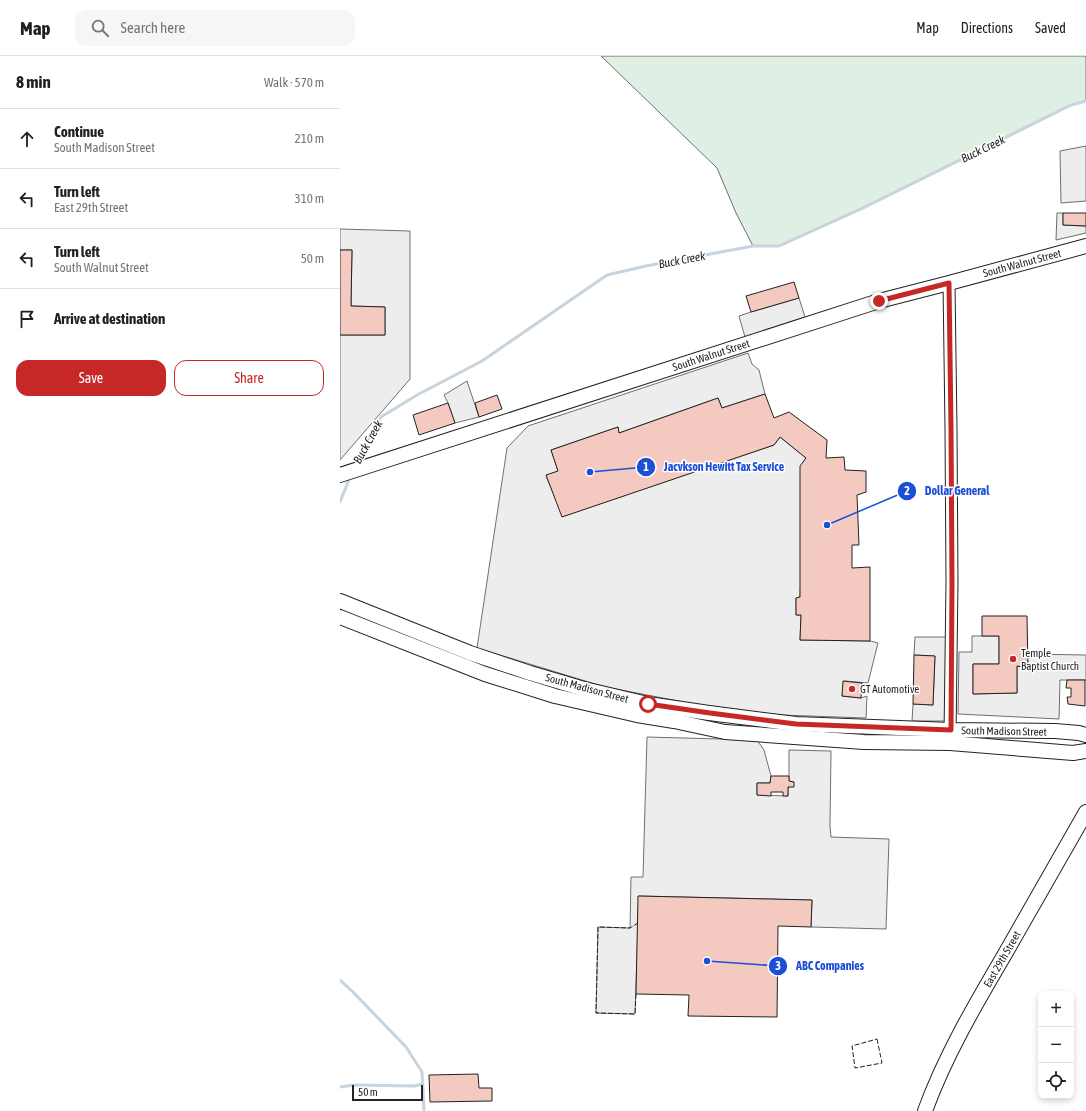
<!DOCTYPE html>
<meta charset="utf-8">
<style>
:root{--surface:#fff;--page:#f6f6f6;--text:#202124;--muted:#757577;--line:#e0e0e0;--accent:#c62828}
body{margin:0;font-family:"Asap Condensed",sans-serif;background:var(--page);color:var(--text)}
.controls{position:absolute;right:12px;bottom:12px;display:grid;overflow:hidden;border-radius:8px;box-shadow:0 2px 6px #0003}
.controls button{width:36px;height:36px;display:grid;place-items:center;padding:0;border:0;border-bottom:1px solid var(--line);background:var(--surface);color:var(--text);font:20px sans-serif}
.scale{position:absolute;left:12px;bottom:10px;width:71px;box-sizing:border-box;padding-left:4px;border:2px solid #222;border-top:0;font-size:11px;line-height:14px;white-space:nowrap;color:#222;-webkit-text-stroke:3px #fff;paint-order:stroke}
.stop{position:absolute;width:12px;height:12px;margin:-9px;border:3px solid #c62828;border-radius:50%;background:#fff}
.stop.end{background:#c62828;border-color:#fff;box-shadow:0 1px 4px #0008}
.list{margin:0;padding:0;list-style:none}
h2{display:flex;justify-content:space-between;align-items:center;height:52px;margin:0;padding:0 16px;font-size:17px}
h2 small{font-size:13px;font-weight:400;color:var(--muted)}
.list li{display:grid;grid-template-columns:26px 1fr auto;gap:12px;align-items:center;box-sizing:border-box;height:60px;padding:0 16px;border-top:1px solid var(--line)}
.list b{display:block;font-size:15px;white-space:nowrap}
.list p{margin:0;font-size:13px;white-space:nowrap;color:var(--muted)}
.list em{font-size:13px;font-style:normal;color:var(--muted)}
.actions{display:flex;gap:8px;padding:12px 16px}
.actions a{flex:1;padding:9px 0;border:1px solid var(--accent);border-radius:12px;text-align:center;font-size:14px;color:var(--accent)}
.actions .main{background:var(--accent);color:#fff}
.icon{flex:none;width:22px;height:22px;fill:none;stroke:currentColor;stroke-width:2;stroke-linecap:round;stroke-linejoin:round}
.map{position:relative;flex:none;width:746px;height:1055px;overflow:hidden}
header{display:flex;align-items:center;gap:24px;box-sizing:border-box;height:56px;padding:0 20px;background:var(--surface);border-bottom:1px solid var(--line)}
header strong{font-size:19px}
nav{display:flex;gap:22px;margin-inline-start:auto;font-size:14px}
.search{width:280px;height:36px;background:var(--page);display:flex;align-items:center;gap:10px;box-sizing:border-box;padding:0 14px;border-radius:12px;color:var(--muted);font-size:15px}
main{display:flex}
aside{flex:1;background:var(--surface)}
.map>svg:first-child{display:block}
.green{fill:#e0efe3;stroke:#6f6f6f}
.parking{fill:#ededed;stroke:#6f6f6f}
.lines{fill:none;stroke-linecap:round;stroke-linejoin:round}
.stream{stroke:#c7d3dd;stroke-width:3}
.building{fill:#f3c9c0;stroke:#222}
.minor-casing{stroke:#222;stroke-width:13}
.major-casing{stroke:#222;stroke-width:16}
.minor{stroke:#fff;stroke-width:11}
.major{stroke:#fff;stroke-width:14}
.fence{stroke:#222;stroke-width:1;stroke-dasharray:5 2;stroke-linecap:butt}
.route{stroke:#c62828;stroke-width:5}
.poi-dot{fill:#c62828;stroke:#fff;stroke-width:1.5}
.labels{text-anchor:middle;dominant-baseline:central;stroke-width:3;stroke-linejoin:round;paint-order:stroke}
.street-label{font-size:11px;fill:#222;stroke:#fff}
.poi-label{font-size:11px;fill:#222;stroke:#fff;text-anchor:start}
.water-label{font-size:12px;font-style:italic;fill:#222;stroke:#fff}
.leader{fill:none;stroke:#1d4ed8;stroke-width:1.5}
.callout-dot{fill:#1d4ed8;stroke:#fff;stroke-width:1.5}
.mark-label{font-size:12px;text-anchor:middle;font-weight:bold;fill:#fff}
.callout-label{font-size:12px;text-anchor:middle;font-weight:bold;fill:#1d4ed8;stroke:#fff;stroke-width:3;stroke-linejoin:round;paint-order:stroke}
</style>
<header>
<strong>Map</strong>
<div class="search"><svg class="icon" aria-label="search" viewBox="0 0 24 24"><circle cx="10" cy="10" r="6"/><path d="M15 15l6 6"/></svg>Search here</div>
<nav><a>Map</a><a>Directions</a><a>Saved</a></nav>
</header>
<main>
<aside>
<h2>8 min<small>Walk · 570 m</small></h2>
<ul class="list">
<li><svg class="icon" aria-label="ahead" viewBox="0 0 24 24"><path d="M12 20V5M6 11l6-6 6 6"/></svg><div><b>Continue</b><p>South Madison Street</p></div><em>210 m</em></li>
<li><svg class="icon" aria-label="left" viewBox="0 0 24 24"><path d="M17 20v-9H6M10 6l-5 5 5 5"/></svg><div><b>Turn left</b><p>East 29th Street</p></div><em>310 m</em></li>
<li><svg class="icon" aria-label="left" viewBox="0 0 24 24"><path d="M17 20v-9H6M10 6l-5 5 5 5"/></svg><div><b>Turn left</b><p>South Walnut Street</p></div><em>50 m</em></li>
<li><svg class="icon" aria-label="arrive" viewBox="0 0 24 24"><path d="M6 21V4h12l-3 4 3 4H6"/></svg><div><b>Arrive at destination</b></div></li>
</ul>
<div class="actions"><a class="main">Save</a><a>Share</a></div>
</aside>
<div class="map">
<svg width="746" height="1055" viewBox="0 0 746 1055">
<rect width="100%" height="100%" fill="#fff"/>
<path class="green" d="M 261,0 L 746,0 L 746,45 L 731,49 L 528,149 L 439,190 L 413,190 L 396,157 L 377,112 Z"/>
<g class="parking">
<path d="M 746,90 L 746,145 L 721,147 L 720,95 Z"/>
<path d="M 717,157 L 723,157 L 723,169 L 746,170 L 746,177 L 716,184 Z"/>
<path d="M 0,173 L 70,175 L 70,323 L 0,404 L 0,279 L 45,279 L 45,251 L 11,250 L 12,194 L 0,194 Z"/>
<path d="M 459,242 L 465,261 L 405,281 L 399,260 L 411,256 Z"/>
<path d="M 408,297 L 412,308 L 419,314 L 425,338 L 382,352 L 378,342 L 279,377 L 278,371 L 211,394 L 218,415 L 206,420 L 223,460 L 434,389 L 440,381 L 466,402 L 460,541 L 456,542 L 456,559 L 461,559 L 460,584 L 530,585 L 538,587 L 528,627 L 504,625 L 502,640 L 521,642 L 527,640 L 526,662 L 441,659 L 370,651 L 265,631 L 137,592 L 167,392 L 188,370 Z"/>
<path d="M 127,325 L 139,361 L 115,367 L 108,347 L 104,339 Z"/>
<path d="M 632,580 L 659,580 L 659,608 L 633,608 L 633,638 L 677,637 L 677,610 L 688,612 L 687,598 L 746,599 L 746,624 L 720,624 L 719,663 L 618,658 L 619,596 L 632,596 Z"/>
<path d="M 575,581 L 608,581 L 606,665 L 572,665 L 573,648 L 593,649 L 595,600 L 574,599 Z"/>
<path d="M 307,681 L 417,684 L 424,694 L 431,720 L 430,727 L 417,727 L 417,739 L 448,740 L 448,731 L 454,726 L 449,725 L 449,694 L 491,695 L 490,770 L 491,781 L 549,783 L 546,873 L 471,871 L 472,844 L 299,840 L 295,958 L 256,957 L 258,871 L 290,872 L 291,821 L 303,821 Z"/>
</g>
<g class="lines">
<g class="stream">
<path d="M 16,409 L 29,382 L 41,361 L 77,339 L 142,305 L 267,219 L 306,210 L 413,190 L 439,190 L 521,153 L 731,49 L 746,45"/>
<path d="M 0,446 L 10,421"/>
<path d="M 0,924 L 13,936 L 66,991 L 82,1016 L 84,1055"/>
<path d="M 0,1031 L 14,1029 L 74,1030 L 83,1028"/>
</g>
</g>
<g class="building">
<path d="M 723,157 L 746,157 L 746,170 L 723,169 Z"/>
<path d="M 0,194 L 12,194 L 11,250 L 45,251 L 45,279 L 0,279 Z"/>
<path d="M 454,226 L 459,242 L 411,256 L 406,240 Z"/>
<path d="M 425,338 L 434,362 L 449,356 L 487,384 L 486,402 L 504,401 L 505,414 L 526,415 L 526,436 L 517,439 L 519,489 L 512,489 L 512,512 L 530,511 L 530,585 L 460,584 L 461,559 L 456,559 L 456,542 L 460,541 L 460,410 L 466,402 L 440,381 L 434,389 L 222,461 L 206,419 L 218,415 L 211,394 L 278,371 L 279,377 L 378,342 L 382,352 Z"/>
<path d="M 157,339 L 162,353 L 139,361 L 135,347 Z"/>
<path d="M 108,347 L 115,367 L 79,379 L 73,359 Z"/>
<path d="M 642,560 L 687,560 L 688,612 L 677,610 L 677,637 L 633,638 L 633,608 L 659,608 L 659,580 L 642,580 Z"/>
<path d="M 574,599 L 595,600 L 593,649 L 573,648 Z"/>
<path d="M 727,624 L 745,624 L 745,650 L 728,648 L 727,641 L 731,641 L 731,632 L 726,632 Z"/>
<path d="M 503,625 L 522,627 L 521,642 L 502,640 Z"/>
<path d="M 431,720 L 449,720 L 449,725 L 454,726 L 454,731 L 448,731 L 448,740 L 443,740 L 443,736 L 431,736 L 431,740 L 417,739 L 417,727 L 430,727 Z"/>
<path d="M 298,840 L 472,844 L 471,871 L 438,870 L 437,961 L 348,960 L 349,939 L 296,938 Z"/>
<path d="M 138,1018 L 139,1032 L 152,1032 L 152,1045 L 90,1046 L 89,1019 Z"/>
</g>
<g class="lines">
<g class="minor-casing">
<path id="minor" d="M 609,227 L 611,373 L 612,526 L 610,680"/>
</g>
<g class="major-casing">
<g id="major">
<path d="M 0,419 L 539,245 L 609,227 L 746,190"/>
<path d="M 0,545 L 130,597 L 190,617 L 244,633 L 308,648 L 369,657 L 456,668 L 611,674 L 715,675 L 739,677 L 746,679"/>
<path d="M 0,561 L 145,618 L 215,640 L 297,659 L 334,665 L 385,676 L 524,686 L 610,687 L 733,697 L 746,695"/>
<path d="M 585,1055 C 605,1000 635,949 665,898 C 692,851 719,804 746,756"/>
</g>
</g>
<use href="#minor" class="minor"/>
<use href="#major" class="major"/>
<g class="fence">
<path d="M 296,938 L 295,958 L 256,957 L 258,871 L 290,872 L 298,867"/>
<path d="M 537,983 L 542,1007 L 515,1012 L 512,990 Z"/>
</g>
</g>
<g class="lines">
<path class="route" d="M 308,648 L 370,657 L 456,668 L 611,674 L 612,526 L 611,372 L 609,227 L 539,245"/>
</g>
<g class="poi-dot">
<circle cx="673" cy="603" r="4"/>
<circle cx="512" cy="633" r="4"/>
</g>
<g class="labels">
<g class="street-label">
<text transform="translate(682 207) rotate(-15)">South Walnut Street</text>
<text transform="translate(371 299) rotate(-18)">South Walnut Street</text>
<text transform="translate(247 632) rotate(15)">South Madison Street</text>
<text transform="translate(664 675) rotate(1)">South Madison Street</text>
<text transform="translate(662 903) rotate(-60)">East 29th Street</text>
</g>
<g class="poi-label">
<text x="681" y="597">Temple<tspan x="681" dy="13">Baptist Church</tspan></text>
<text x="520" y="633">GT Automotive</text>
</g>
<g class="water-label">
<text transform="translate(643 93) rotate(-26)">Buck Creek</text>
<text transform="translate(342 204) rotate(-11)">Buck Creek</text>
<text transform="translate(28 386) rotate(-61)">Buck Creek</text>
</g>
</g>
<path class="leader" d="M250 416L306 411M487 469L567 435M367 905L438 910"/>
<g class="callout-dot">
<circle cx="250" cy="416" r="4"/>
<circle cx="487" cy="469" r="4"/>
<circle cx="367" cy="905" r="4"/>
<circle cx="306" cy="411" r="10"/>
<circle cx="567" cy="435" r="10"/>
<circle cx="438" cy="910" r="10"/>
</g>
<g class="mark-label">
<text x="306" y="415">1</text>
<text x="567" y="439">2</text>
<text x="438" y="914">3</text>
</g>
<g class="callout-label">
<text x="384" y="415">Jacvkson Hewitt Tax Service</text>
<text x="617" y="439">Dollar General</text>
<text x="490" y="914">ABC Companies</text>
</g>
</svg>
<div class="controls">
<button>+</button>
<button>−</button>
<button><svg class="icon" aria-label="locate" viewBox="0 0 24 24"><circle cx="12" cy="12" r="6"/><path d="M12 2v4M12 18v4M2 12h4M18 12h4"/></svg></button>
</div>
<div class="scale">50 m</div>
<div class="stop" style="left:308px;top:648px"></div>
<div class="stop end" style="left:539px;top:245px"></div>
</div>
</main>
